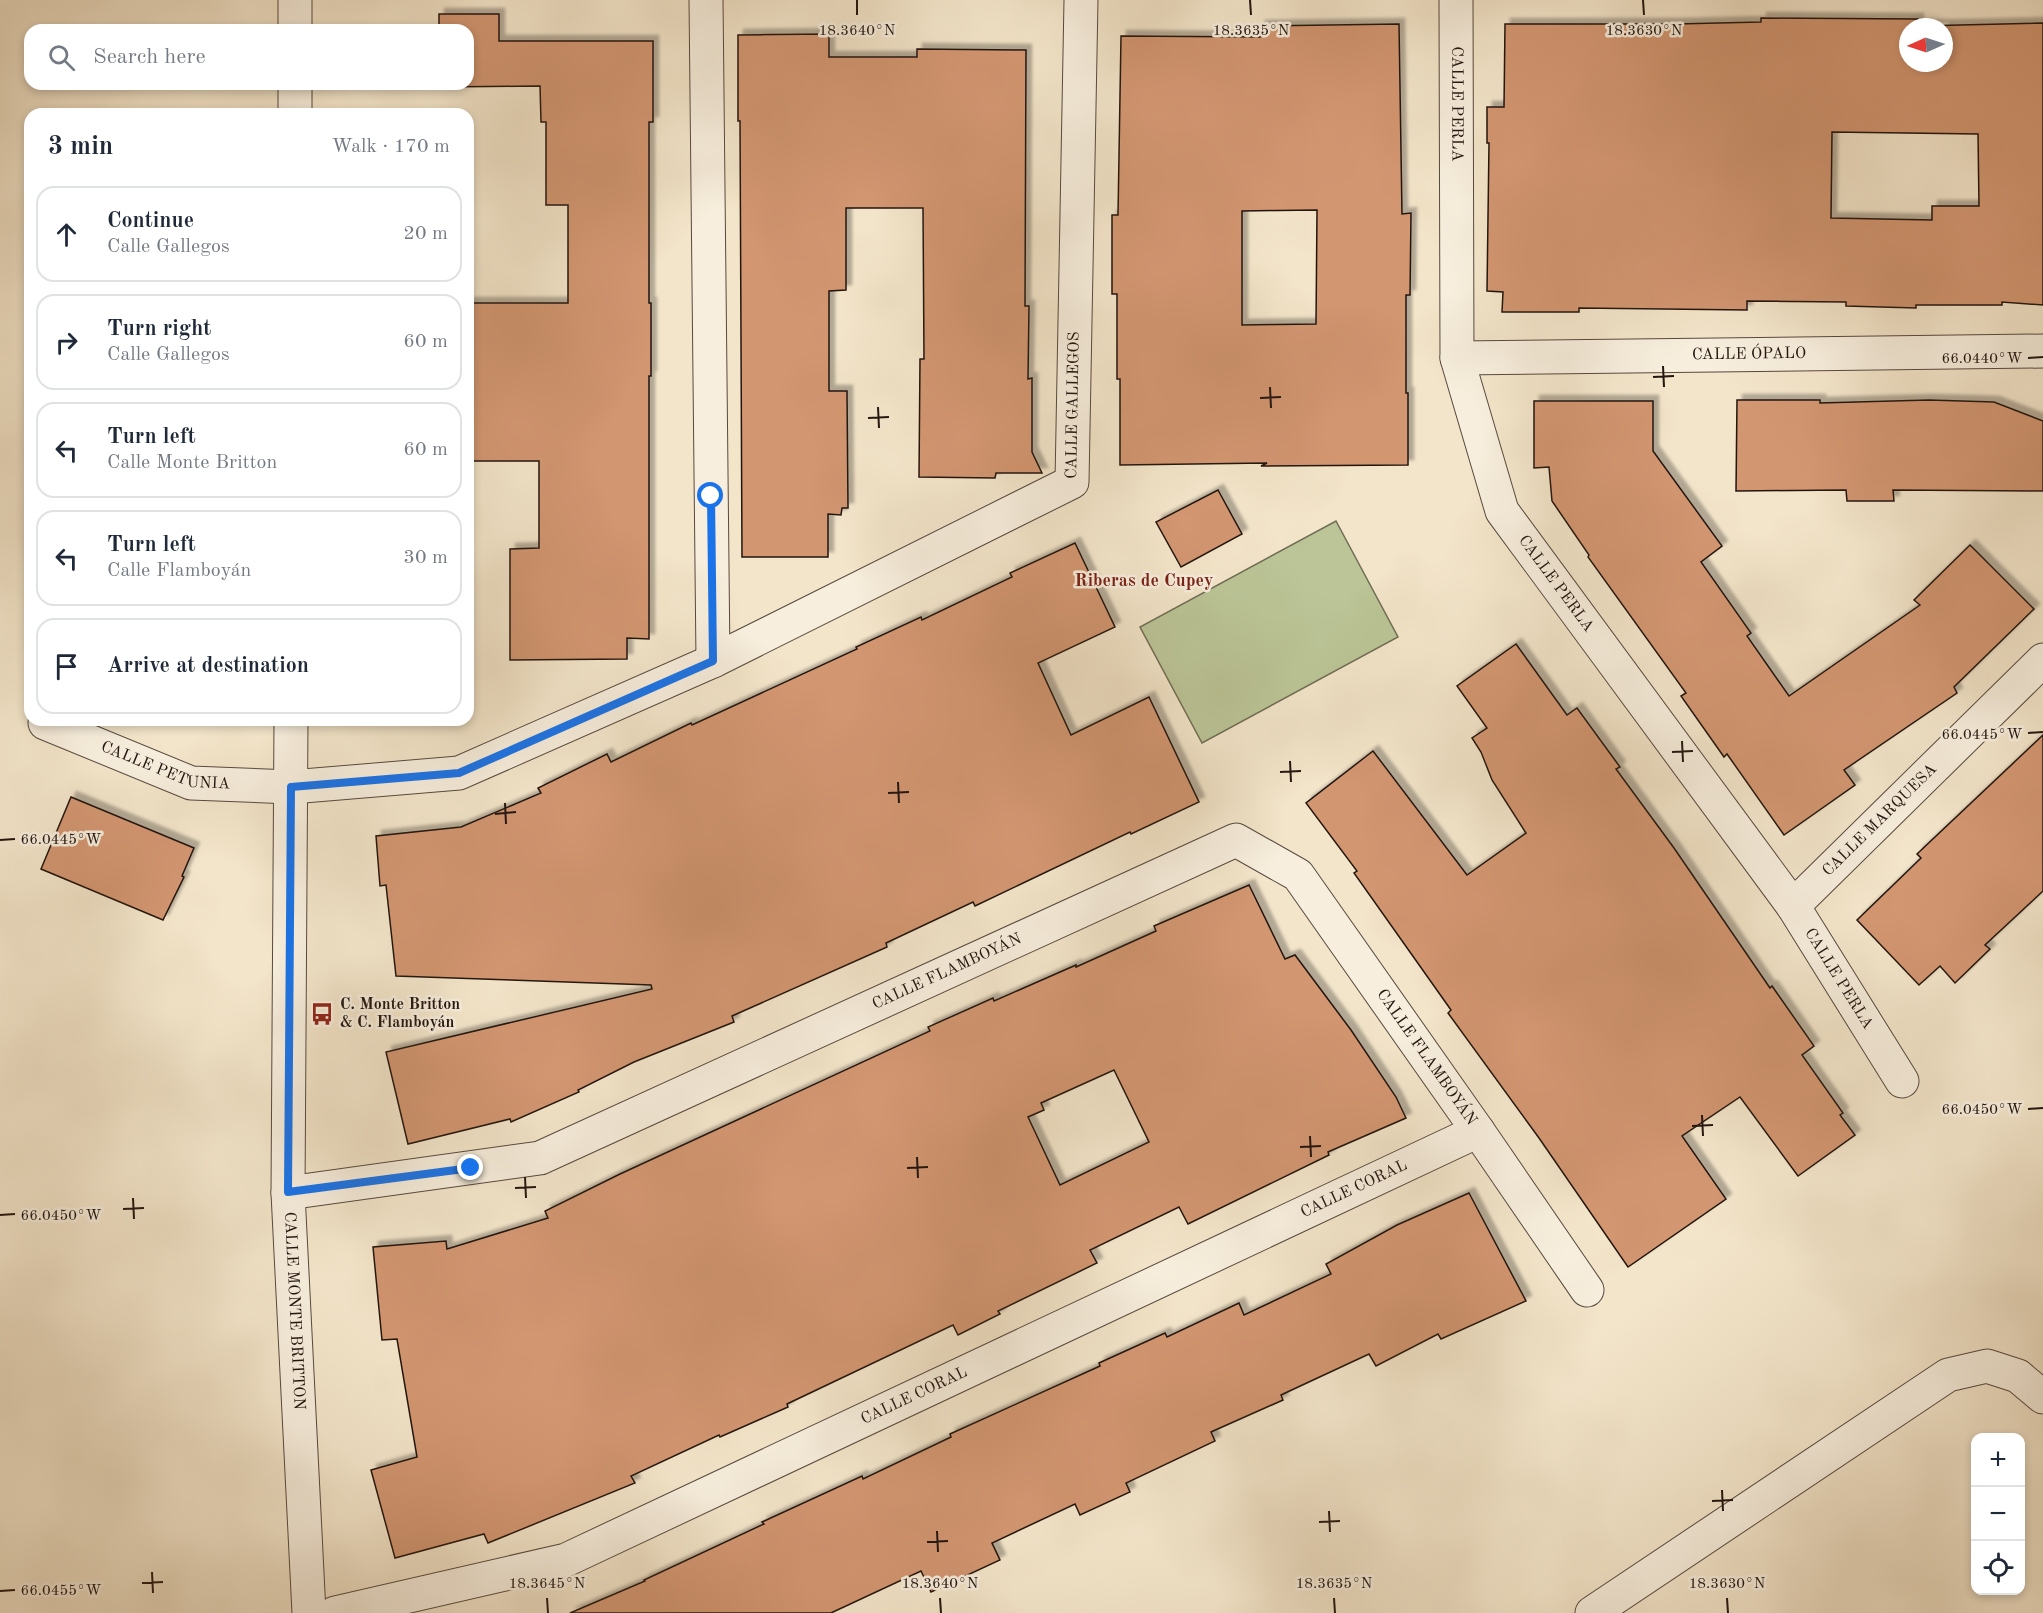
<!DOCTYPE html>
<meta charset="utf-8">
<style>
:root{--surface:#fff;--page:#f6f6f7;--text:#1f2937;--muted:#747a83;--line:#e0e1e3}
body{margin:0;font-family:"Old Standard TT",serif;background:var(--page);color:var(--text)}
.controls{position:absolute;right:18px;bottom:18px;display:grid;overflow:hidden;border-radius:12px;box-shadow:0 3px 9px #0003}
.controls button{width:54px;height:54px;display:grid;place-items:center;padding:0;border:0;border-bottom:2px solid var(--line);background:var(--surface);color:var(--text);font:30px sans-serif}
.compass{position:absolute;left:1899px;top:18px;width:54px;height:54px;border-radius:50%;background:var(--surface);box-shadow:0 3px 9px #0003;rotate:267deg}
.stop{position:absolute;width:18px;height:18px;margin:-14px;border:4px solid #1a73e8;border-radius:50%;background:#fff}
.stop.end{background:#1a73e8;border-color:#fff;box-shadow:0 2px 6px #0008}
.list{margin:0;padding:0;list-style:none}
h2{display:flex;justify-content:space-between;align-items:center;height:78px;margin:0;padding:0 24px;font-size:26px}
h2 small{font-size:20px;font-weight:400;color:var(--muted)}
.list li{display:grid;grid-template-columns:39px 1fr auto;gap:18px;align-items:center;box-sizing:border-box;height:96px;margin:0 12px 12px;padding:0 12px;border:2px solid var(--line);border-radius:18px}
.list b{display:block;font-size:22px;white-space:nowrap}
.list p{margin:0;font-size:20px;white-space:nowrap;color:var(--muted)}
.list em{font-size:20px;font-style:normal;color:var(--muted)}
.icon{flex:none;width:33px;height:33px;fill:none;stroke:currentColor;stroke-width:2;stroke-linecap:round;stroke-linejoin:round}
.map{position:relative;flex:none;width:2043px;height:1613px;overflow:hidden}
.search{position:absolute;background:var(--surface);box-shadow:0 3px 9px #0003;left:24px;top:24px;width:450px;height:66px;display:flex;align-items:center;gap:15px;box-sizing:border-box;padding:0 21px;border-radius:18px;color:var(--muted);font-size:22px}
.panel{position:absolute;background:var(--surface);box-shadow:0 3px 9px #0003;left:24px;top:108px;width:450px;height:618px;border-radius:18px}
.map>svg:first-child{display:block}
.green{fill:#bbc597;stroke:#6f6d54;stroke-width:1.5}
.building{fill:#d29671;stroke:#231510;stroke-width:1.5;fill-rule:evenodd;filter:url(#shadow)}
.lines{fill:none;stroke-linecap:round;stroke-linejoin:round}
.minor-casing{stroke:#57493e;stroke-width:35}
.minor{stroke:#f7eedd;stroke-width:33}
.route{stroke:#1a73e8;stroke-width:8}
.ticks{fill:none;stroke:#231510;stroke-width:2}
.labels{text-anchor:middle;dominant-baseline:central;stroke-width:5;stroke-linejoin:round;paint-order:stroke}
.street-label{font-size:16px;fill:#231510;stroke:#f7eedd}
.poi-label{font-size:16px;font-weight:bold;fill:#231510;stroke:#f7eedd;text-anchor:start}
.neighbourhood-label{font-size:18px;font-weight:bold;fill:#7a1f14;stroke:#f7eedd}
.ticks-label{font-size:15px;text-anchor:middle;fill:#231510;stroke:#f7eedd;stroke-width:5;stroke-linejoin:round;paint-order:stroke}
</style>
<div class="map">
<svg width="2043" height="1613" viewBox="0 0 2043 1613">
<defs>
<filter id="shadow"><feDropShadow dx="5.5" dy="-5.5" stdDeviation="1.5" flood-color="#0004"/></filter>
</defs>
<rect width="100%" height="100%" fill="#f3e5ca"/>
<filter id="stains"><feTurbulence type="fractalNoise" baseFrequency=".00333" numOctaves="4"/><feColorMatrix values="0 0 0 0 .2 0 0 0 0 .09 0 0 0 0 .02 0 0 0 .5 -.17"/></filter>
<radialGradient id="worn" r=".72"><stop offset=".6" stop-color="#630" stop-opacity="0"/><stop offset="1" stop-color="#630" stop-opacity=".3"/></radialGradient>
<path class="green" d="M 1336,521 L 1398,637 L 1202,743 L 1140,627 Z"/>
<g class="building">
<path d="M 439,14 L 499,14 L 499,41 L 653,41 L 653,122 L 649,122 L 649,303 L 651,303 L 651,376 L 649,376 L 649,639 L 627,638 L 627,659 L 510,660 L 510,549 L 539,548 L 539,461 L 468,461 L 468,303 L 568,303 L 568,205 L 546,205 L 546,122 L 541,122 L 540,86 L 440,87 L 440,84 L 468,84 L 468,30 L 439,30 Z"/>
<path d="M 1761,18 L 1918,19 L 1918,26 L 2043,23 L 2043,305 L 2002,302 L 2002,305 L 1916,305 L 1916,308 L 1846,306 L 1846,302 L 1747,301 L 1747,310 L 1579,308 L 1579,312 L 1502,312 L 1503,292 L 1487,291 L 1489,143 L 1487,143 L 1487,107 L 1504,107 L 1505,24 L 1676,24 L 1761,22 ZM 1908,27 L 1944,27 L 1944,63 L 1908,63 ZM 1832,132 L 1978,134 L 1979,206 L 1932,206 L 1932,220 L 1831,218 Z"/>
<path d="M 1399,24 L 1402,214 L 1411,213 L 1410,295 L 1406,295 L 1406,393 L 1408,393 L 1408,465 L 1261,466 L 1267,463 L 1120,465 L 1120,379 L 1117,379 L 1117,294 L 1112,294 L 1112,215 L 1118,215 L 1121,36 L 1260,37 L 1260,26 ZM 1317,210 L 1316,324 L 1242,325 L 1242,211 Z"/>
<path d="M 829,34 L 829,57 L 917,57 L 917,49 L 1026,50 L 1025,306 L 1029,306 L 1028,379 L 1032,378 L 1032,452 L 1042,473 L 996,473 L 995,478 L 919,477 L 920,359 L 924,359 L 923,208 L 846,208 L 846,290 L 829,291 L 829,391 L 847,391 L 848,508 L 842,508 L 841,515 L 828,514 L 828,557 L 742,557 L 740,121 L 738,121 L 738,35 Z"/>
<path d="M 1737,400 L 1820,400 L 1820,403 L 1929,400 L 1994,402 L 2043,421 L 2043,491 L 1893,490 L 1894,501 L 1847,501 L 1846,490 L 1736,491 Z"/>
<path d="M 1534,401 L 1653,401 L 1653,451 L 1722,546 L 1701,562 L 1751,633 L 1747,636 L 1789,696 L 1920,605 L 1914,600 L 1970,545 L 2034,609 L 1954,687 L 1957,693 L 1844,770 L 1855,785 L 1784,835 L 1727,754 L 1724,757 L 1681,696 L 1686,693 L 1588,557 L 1589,555 L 1552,501 L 1549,467 L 1534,468 Z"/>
<path d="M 1218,490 L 1242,534 L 1181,567 L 1156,522 Z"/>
<path d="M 1075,543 L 1115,627 L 1038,663 L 1071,735 L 1149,697 L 1199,802 L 1131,834 L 1130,832 L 975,906 L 973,902 L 886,943 L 887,947 L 732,1016 L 734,1022 L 634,1062 L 578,1090 L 579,1092 L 511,1122 L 510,1119 L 408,1144 L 386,1052 L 652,989 L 651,985 L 396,976 L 386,885 L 380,886 L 376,836 L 461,827 L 541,793 L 538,788 L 607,754 L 611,762 L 691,723 L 692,725 L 857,649 L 856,647 L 921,617 L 922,620 L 1012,577 L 1010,573 Z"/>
<path d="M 1516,644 L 1567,715 L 1577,708 L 1620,767 L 1616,769 L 1674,848 L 1770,988 L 1772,986 L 1814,1046 L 1802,1055 L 1843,1113 L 1840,1115 L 1855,1135 L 1798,1176 L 1740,1097 L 1682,1136 L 1726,1199 L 1628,1267 L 1539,1138 L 1448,1013 L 1451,1010 L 1354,873 L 1357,871 L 1306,803 L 1373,751 L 1467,875 L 1526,833 L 1492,780 L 1481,752 L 1472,738 L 1487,728 L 1457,686 Z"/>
<path d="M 2043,735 L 2043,891 L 1985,945 L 1990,949 L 1955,983 L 1940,966 L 1919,985 L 1857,920 L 1921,858 L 1917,854 Z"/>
<path d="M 71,797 L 194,848 L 182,876 L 184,877 L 163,920 L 41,869 Z"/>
<path d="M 1249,885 L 1285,959 L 1295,955 L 1351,1030 L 1396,1097 L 1406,1118 L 1328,1152 L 1329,1155 L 1188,1224 L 1179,1207 L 1090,1250 L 1097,1263 L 998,1311 L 1000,1314 L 958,1335 L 953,1325 L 787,1404 L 788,1407 L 720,1437 L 719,1435 L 631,1476 L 635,1483 L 488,1543 L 484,1534 L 395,1558 L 371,1470 L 417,1457 L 397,1339 L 382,1340 L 373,1247 L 446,1241 L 447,1249 L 548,1218 L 545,1211 L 620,1174 L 930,1031 L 928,1027 L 993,998 L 994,1001 L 1076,965 L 1076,967 L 1156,931 L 1154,926 ZM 1114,1070 L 1149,1142 L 1060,1185 L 1028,1117 L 1044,1110 L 1041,1103 Z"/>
<path d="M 1469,1193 L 1526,1301 L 1441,1339 L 1438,1334 L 1376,1366 L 1369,1354 L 1281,1395 L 1283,1400 L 1211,1432 L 1215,1441 L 1126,1483 L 1130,1492 L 1080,1515 L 1075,1504 L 992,1543 L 1000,1560 L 931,1592 L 921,1571 L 831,1613 L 570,1613 L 645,1581 L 644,1580 L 764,1524 L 762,1522 L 862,1476 L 863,1479 L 951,1437 L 950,1434 L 1100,1366 L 1099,1363 L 1165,1333 L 1167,1337 L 1239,1303 L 1244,1315 L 1331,1274 L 1326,1264 L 1397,1225 Z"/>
</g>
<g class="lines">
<g class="minor-casing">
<g id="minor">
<path d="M 706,0 L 713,661"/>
<path id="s1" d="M 1456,0 L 1457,358 L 1502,511 L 1793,906 L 1902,1081"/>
<path d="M 295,30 L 295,0"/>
<path d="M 295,114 L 295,84"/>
<path id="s2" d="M 1457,358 L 2043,351"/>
<path id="s3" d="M 291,720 L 288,1193 L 309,1613"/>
<path id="s4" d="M 45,723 L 191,783 L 291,787 L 459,773 L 713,661 L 1072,482 L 1081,0"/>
<path id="s5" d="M 1793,906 L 2043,660"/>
<path id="s6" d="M 288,1193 L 540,1158 L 1236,840 L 1298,875 L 1478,1131 L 1587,1290"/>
<path id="s7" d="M 335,1613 L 566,1560 L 1478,1131"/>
<path d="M 1592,1613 L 1948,1375 L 1987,1366 L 2018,1376 L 2043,1397"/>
</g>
</g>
<use href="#minor" class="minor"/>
</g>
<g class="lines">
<path class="route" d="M 471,1168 L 288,1192 L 291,787 L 459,773 L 713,661 L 711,496"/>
</g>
<path class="ticks" d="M 857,0 L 857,15M 1250,0 L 1251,15M 1643,0 L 1644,15M 2028,358 L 2043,357M 1663,366 L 1664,387M 1653,377 L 1674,376M 1270,387 L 1271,408M 1260,398 L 1281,397M 878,407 L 879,428M 868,418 L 889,417M 2028,733 L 2043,732M 1682,741 L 1683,762M 1672,752 L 1693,751M 1290,761 L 1291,782M 1280,772 L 1301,771M 898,782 L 899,803M 888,793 L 909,792M 505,803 L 506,824M 495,814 L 516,812M 0,840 L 15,839M 2028,1109 L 2043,1108M 1702,1115 L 1703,1136M 1692,1126 L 1713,1125M 1310,1136 L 1311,1157M 1300,1147 L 1321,1146M 917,1157 L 918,1178M 907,1168 L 928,1167M 525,1177 L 526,1198M 515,1188 L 536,1187M 133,1198 L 134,1219M 123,1209 L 144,1208M 0,1215 L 15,1214M 1722,1490 L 1723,1511M 1712,1501 L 1733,1500M 1329,1511 L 1330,1532M 1319,1522 L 1340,1521M 937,1531 L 938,1552M 927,1542 L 948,1541M 152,1572 L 153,1593M 142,1583 L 163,1582M 0,1591 L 15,1590M 547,1598 L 548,1613M 940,1598 L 941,1613M 1334,1598 L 1335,1613M 1727,1598 L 1728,1613"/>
<defs>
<g id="bus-bare" transform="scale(1.8)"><path d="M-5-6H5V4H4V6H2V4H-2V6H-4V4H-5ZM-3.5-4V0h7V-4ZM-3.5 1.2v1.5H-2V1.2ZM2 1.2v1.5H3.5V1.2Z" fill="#8f2418" stroke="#f7eedd" stroke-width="2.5" paint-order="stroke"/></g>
</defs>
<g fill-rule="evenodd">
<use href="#bus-bare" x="322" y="1014"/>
</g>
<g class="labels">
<g class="street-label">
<text stroke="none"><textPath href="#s1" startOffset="104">CALLE PERLA</textPath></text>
<text stroke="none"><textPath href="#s2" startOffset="292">CALLE ÓPALO</textPath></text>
<text stroke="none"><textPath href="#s4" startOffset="1182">CALLE GALLEGOS</textPath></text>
<text stroke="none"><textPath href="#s1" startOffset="608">CALLE PERLA</textPath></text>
<text stroke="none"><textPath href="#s4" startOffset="129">CALLE PETUNIA</textPath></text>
<text stroke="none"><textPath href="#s5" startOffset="122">CALLE MARQUESA</textPath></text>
<text stroke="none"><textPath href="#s6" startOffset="702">CALLE FLAMBOYÁN</textPath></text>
<text stroke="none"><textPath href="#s1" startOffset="1094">CALLE PERLA</textPath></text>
<text stroke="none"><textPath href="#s6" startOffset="1314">CALLE FLAMBOYÁN</textPath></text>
<text stroke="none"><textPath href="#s7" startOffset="1108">CALLE CORAL</textPath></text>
<text stroke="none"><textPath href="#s3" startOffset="591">CALLE MONTE BRITTON</textPath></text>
<text stroke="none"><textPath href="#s7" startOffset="622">CALLE CORAL</textPath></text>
</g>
<g class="poi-label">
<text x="340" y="1005">C. Monte Britton<tspan x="340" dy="18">&amp; C. Flamboyán</tspan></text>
</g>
<g class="neighbourhood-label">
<text x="1144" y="581">Riberas de Cupey</text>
</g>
</g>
<g class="ticks-label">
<text x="857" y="35">18.3640°N</text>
<text x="1251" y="35">18.3635°N</text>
<text x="1644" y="35">18.3630°N</text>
<text x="1982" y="363">66.0440°W</text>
<text x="1982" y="739">66.0445°W</text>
<text x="61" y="844">66.0445°W</text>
<text x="1982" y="1114">66.0450°W</text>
<text x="61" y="1220">66.0450°W</text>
<text x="547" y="1588">18.3645°N</text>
<text x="940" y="1588">18.3640°N</text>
<text x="1334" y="1588">18.3635°N</text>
<text x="1727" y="1588">18.3630°N</text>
<text x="61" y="1595">66.0455°W</text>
</g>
<rect width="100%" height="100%" filter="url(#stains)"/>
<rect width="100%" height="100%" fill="url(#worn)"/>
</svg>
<div class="controls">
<button>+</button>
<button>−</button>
<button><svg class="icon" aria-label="locate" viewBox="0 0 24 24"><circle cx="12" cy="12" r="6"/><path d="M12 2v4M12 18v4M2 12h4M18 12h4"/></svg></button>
</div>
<svg class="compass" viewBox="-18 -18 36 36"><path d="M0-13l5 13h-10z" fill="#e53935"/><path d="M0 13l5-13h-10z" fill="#747a83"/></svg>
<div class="stop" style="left:711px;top:496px"></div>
<div class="stop end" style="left:471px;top:1168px"></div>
<div class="search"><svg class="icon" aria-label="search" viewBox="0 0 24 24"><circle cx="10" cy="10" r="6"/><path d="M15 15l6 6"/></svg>Search here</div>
<section class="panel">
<h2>3 min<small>Walk · 170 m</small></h2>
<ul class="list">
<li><svg class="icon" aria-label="ahead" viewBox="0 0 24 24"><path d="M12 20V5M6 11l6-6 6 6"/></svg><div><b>Continue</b><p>Calle Gallegos</p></div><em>20 m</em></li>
<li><svg class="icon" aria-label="right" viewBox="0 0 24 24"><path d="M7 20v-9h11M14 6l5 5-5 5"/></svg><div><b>Turn right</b><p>Calle Gallegos</p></div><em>60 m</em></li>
<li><svg class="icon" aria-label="left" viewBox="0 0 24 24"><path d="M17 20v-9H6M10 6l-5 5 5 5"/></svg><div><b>Turn left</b><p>Calle Monte Britton</p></div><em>60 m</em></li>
<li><svg class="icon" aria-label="left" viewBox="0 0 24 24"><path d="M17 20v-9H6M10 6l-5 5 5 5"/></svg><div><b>Turn left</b><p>Calle Flamboyán</p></div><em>30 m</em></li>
<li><svg class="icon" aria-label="arrive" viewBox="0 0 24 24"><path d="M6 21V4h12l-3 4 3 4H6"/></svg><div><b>Arrive at destination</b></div></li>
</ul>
</section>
</div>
